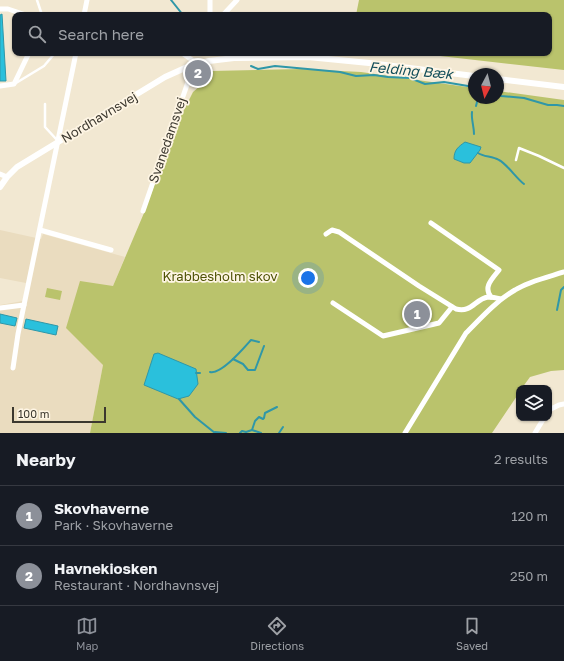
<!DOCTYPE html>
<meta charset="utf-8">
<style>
:root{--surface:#171b24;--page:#20242c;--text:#f1f3f6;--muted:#9ea1a6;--line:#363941;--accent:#8c9099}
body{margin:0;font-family:"Golos Text",sans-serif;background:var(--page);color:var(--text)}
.controls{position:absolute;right:12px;bottom:12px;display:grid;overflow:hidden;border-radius:8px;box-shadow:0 1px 3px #0004}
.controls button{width:36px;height:36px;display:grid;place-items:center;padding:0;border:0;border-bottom:1px solid var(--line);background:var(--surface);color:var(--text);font:20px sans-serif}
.compass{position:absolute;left:468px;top:68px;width:36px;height:36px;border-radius:50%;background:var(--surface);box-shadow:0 1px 3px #0004;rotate:187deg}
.scale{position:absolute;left:12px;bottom:10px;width:94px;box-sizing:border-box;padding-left:4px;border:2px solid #3c382f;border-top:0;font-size:11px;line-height:14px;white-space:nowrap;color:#3c382f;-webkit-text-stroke:3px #fef5e4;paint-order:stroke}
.you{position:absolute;left:308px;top:278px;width:14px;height:14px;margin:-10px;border:3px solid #fff;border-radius:50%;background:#1a73e8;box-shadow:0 0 0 6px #1a73e833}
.badge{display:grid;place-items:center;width:26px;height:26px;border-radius:50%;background:var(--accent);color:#fff;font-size:13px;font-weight:700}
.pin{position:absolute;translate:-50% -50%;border:2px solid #fff;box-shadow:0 1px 4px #0006}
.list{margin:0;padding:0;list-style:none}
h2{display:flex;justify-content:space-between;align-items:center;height:52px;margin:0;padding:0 16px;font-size:17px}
h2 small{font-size:13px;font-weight:400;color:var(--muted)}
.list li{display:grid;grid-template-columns:26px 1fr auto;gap:12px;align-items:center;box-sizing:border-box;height:60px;padding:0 16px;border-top:1px solid var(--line)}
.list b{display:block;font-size:15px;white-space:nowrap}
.list p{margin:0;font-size:13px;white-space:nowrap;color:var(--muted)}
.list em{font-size:13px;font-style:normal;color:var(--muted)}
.icon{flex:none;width:22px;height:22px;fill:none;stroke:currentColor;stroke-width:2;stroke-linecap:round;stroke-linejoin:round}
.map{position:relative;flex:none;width:564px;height:433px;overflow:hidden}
.search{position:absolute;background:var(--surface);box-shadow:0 1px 3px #0004;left:12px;right:12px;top:12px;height:44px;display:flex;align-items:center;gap:10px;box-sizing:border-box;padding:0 14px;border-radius:8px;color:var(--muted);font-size:15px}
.sheet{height:172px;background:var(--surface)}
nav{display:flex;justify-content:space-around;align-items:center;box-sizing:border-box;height:56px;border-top:1px solid var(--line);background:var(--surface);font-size:11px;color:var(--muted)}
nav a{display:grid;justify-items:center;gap:2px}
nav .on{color:var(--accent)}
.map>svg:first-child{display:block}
.built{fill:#eadcbf}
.green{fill:#bac36c}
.water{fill:#2ac0dc;stroke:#2f97a8}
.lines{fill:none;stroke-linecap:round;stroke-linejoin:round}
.stream{stroke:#2f97a8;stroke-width:2}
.service{stroke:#fff;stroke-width:2.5}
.minor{stroke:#fff;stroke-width:5}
.tertiary{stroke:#fff;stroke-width:6}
.labels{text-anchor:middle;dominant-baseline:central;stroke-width:3.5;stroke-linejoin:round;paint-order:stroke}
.street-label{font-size:13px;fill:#3c382f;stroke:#fef5e4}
.park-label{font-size:13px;fill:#4e5205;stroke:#fef5e4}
.water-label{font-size:14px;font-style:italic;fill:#134e5a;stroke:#fef5e4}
</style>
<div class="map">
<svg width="564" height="433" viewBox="0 0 564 433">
<rect width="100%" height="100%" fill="#f2e8d2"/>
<path class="built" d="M 0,230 L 41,239 L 43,234 L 125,257 L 113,286 L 103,365 L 90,433 L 0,433 L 0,305 L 23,301 L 26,283 L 0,278 Z"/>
<g class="green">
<path d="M 359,0 L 564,0 L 564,70 L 414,53 L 549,53 L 549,15 L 356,15 Z"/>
<path d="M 302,69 L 361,72 L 474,88 L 474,98 L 498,98 L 498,91 L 564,100 L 564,370 L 551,371 L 530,377 L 522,388 L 519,388 L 519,393 L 492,433 L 90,433 L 103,365 L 66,328 L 80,281 L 113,286 L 144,213 L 175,128 L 193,92 L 207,80 L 211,71 Z"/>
<path d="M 47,288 L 62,291 L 60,300 L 45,297 Z"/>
</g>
<g class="water">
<path d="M 2,14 L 6,81 L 0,81 L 0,15 Z"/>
<path d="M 465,142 L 481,147 L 480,150 L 470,163 L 464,163 L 454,159 C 454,150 458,147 465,142 Z"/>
<path d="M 0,314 L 17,318 L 15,326 L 0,323 Z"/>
<path d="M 26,319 L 58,326 L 56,335 L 24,328 Z"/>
<path d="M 158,353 L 196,369 L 198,384 L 189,396 L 178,399 L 144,385 L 154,354 Z"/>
</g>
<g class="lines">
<g class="stream">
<path d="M 171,0 L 183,15"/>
<path d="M 251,66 L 258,69 L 275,66 L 340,72 L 356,76 L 374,75 L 388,77 L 410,78 L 425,84 L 444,82 L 474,87"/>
<path d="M 498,93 L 501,96 L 524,98 L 548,105 L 557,105 L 564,106"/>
<path d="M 476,106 L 478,98"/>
<path d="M 472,112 C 471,119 474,126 474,134"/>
<path d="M 478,153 C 484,157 492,156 499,160 C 507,164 516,178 524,184"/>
<path d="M 557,310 L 561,290 L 564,287"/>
<path d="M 233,359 L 243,364 L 248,370 L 255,370 L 264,346"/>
<path d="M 210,372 C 221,375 243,349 251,340 L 259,342"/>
<path d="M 196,373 L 200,373"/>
<path d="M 179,399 L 195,417 L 215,433"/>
<path d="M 252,430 L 255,421 L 259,417 L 263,419 L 264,418 L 265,413 L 277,407"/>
<path d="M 215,432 L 226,433"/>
<path d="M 240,433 L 242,431 L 246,432 L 252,430 L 261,433"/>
<path d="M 279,433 L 283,427"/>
</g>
<g class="service">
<path d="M 37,0 L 42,15"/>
<path d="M 16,83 L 44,66 L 55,53"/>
<path d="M 45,104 L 45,127 L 57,140"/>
<path d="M 516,160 L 519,148 L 539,156 L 564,168"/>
</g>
<g class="minor">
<path d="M 210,0 L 210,15"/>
<path d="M 0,9 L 8,9 L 26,15"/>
<path d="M 84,15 L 87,0"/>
<path d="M 223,15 L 237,0"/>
<path d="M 182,53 L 192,60 L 196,64"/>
<path d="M 0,86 L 14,84 L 29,53"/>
<path d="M 0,174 L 7,177"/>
<path d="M 143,211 L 188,82 L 185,68"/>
<path d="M 431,223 L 499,270 C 492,279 483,287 491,297"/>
<path d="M 40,230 L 111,250"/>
<path d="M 326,234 L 332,230 L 339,232 L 419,286 L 456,309 C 472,313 475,299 488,297 C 492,297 497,298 501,299"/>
<path d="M 333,303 L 383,336 L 439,323 L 452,307"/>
<path d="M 0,308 L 24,305"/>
<path d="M 13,368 L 18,334 L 76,53"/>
<path d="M 549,410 L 559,405 L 564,404"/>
<path d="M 405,433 L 466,333 C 481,318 496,301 515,290 C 529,281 548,277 564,272"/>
<path d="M 535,433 L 544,418"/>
</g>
<g class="tertiary">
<path d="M 498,79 L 564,87"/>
<path d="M 0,187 L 7,177 L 17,167 L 165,77 L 185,68 L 209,61 L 234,58 L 308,57 L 369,63 L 474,76"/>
</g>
</g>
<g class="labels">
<g class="street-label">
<text transform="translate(99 117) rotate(-31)">Nordhavnsvej</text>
<text transform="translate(167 140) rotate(-71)">Svanedamsvej</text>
</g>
<g class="park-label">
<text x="220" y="276">Krabbesholm skov</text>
</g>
<g class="water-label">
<text transform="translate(411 70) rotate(5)">Felding Bæk</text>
</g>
</g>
</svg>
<div class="controls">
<button><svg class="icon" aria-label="layers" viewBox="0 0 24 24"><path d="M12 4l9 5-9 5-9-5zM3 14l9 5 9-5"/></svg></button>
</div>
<svg class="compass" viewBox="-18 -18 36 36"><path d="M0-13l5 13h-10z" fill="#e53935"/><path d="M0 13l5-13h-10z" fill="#9ea1a6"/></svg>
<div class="scale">100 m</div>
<div class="you"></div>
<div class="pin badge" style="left:417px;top:314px">1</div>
<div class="pin badge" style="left:198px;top:73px">2</div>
<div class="search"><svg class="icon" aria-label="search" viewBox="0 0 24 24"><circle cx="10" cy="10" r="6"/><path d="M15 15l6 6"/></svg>Search here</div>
</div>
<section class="sheet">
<h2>Nearby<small>2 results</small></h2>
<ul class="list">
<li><span class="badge">1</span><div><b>Skovhaverne</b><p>Park · Skovhaverne</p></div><em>120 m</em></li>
<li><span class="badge">2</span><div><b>Havnekiosken</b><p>Restaurant · Nordhavnsvej</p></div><em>250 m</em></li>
</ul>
</section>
<nav>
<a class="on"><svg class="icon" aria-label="map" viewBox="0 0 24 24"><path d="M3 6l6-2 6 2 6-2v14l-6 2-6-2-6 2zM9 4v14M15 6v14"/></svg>Map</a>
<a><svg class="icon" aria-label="directions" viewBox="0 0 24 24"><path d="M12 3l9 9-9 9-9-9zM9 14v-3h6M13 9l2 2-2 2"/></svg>Directions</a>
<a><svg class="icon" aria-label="saved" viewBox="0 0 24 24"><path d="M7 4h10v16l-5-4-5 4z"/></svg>Saved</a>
</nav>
